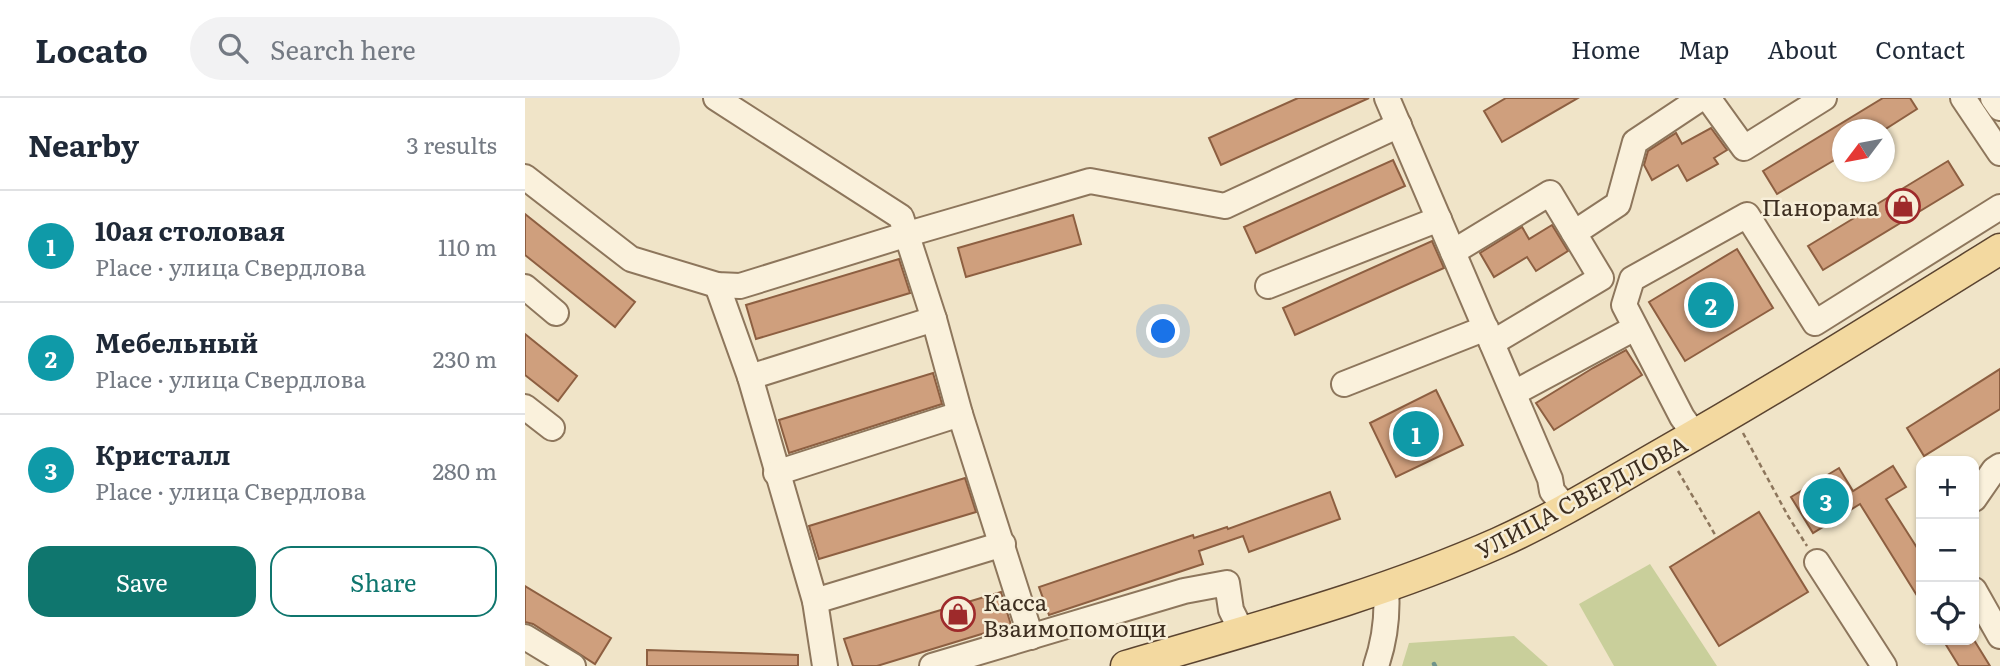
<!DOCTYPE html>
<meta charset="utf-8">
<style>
:root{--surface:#fff;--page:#f2f2f3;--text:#1f2937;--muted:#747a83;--line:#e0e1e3;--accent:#0f766e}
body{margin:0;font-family:Literata,serif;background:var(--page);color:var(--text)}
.controls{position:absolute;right:21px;bottom:21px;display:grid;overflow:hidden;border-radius:14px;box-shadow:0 2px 5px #0004}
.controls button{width:63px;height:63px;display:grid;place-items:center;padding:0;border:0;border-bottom:2px solid var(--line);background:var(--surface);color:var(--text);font:35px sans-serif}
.compass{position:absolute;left:1307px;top:21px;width:63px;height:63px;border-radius:50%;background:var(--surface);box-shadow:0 2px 5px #0004;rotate:238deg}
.you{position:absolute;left:639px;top:234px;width:24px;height:24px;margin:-18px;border:5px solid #fff;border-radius:50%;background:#1a73e8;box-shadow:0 0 0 10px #1a73e833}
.badge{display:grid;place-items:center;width:46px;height:46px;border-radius:50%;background:var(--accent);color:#fff;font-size:23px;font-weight:700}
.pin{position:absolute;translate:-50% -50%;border:4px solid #fff;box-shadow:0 2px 7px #0006}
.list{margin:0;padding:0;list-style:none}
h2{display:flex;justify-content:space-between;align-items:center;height:91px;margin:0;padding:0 28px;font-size:30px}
h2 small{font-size:23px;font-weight:400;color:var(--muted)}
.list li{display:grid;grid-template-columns:46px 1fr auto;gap:21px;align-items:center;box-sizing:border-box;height:112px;padding:0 28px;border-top:2px solid var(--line)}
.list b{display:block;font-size:26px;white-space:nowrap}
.list p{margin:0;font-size:23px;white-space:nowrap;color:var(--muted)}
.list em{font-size:23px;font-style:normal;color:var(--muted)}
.actions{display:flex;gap:14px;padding:21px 28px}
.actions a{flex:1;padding:16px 0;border:2px solid var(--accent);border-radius:21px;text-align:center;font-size:24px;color:var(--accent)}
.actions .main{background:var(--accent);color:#fff}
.icon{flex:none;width:38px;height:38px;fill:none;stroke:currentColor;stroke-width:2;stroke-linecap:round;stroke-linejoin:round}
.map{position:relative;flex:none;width:1475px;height:568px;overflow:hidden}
header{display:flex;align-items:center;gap:42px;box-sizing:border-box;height:98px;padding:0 35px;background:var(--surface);border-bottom:2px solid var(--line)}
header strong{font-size:33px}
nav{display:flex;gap:38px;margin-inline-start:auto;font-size:24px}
.search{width:490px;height:63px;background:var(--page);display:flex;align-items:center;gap:18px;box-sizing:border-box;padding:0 24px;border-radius:38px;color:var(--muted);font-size:26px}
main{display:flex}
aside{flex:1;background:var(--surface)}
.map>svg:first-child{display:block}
.green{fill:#c9cf9b}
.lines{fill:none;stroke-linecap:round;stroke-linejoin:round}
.stream{stroke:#6f938a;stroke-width:4.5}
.building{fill:#cf9f7d;stroke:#8d5f41;stroke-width:2}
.minor-casing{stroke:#8d765c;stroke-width:28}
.major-casing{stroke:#5b4430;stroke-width:33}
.path{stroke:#8d765c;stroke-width:2.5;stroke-dasharray:5 3.5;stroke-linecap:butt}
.minor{stroke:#faf1dc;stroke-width:24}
.major{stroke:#f3d9a0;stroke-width:30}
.labels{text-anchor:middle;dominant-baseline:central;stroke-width:5;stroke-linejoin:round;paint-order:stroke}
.poi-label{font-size:23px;fill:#3d2e20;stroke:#f7eed8;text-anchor:end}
.street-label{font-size:23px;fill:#3d2e20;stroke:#f7eed8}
</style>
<header>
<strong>Locato</strong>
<div class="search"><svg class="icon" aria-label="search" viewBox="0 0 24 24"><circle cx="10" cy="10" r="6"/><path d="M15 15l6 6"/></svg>Search here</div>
<nav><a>Home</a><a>Map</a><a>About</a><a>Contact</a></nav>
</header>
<main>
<aside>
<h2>Nearby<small>3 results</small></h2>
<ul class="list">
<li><span class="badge" style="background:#0f9aa8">1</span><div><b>10ая столовая</b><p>Place · улица Свердлова</p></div><em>110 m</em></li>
<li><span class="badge" style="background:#0f9aa8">2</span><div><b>Мебельный</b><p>Place · улица Свердлова</p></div><em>230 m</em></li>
<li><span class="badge" style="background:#0f9aa8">3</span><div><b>Кристалл</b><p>Place · улица Свердлова</p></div><em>280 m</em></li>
</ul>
<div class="actions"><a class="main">Save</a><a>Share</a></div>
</aside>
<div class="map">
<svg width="1475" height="568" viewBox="0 0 1475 568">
<rect width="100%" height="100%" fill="#f0e4c8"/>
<g class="green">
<path d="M 1125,466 L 1192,568 L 1089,568 L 1054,506 Z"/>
<path d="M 989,538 L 1023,568 L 877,568 L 884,545 Z"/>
</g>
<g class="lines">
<path class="stream" d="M 909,566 L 910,568"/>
</g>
<g class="building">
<path d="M 773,0 L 844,0 L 696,67 L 684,40 Z"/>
<path d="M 981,0 L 1053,0 L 977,44 L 959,13 Z"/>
<path d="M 1358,0 L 1385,0 L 1392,11 L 1359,32 L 1318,32 L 1318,57 L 1252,96 L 1238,73 Z"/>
<path d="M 1186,30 L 1202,52 L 1189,60 L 1193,66 L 1162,83 L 1153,67 L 1127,82 L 1119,67 L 1123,53 L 1151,35 L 1157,46 Z"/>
<path d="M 868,62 L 880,88 L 731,155 L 719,129 Z"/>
<path d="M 1423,63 L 1438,87 L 1298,172 L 1283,148 Z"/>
<path d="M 0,116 L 110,204 L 90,229 L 0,157 Z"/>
<path d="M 548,117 L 556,146 L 441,179 L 433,150 Z"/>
<path d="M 1027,127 L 1043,153 L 1011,173 L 1002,159 L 969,179 L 955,155 L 997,129 L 1004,141 Z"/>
<path d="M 907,143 L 919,170 L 770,237 L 758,210 Z"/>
<path d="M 1212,151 L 1248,210 L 1160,263 L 1124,204 Z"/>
<path d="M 374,161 L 385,195 L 231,241 L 221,207 Z"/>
<path d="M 0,236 L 52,278 L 33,303 L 0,277 Z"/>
<path d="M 1101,252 L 1117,277 L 1029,332 L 1011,305 L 1068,270 Z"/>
<path d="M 1475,271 L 1475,311 L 1399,358 L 1382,330 Z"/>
<path d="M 408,275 L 417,306 L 264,355 L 254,322 Z"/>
<path d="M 911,292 L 938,347 L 871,379 L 845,325 Z"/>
<path d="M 1368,368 L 1381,389 L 1361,401 L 1396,456 L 1396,504 L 1335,406 L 1288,435 L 1266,399 L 1314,370 L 1328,393 Z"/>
<path d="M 440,380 L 451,414 L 294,461 L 284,428 Z"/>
<path d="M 805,394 L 815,421 L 724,454 L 718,438 L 674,453 L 678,466 L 524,517 L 514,489 L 668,437 L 669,440 L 702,429 L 703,431 Z"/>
<path d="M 1234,414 L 1283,494 L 1194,548 L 1145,469 Z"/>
<path d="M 0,488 L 86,540 L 70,566 L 8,526 L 0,524 Z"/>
<path d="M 476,494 L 486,527 L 352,568 L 328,568 L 319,541 Z"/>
<path d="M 1418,542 L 1449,542 L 1465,568 L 1434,568 Z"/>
<path d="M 122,552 L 273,557 L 273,568 L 122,568 Z"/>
</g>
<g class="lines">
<g class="minor-casing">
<g id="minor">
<path d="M 191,0 L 376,119 L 409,221 L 435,316 L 506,539"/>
<path d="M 862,0 L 1025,381 L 1027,393 L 1041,410"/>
<path d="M 1183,0 L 1219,50 L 1299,0"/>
<path d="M 1438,0 L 1475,55"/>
<path d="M 1468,0 L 1475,10"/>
<path d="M 0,79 L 106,161 L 192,187 L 215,188 L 383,136 L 565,83 L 700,108 L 874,27"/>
<path d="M 1049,135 L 1093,106 L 1110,44 L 1176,0"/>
<path d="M 928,154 L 1025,95 L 1076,180 L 967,245"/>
<path d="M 192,187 L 225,279 L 290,503 L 300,568"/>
<path d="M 743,188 L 914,121"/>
<path d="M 0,189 L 31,215"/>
<path d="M 225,279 L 409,221"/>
<path d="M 819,286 L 961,230"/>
<path d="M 989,295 L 1110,230"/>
<path d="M 0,309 L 27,330"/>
<path d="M 1170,337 L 1157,319 L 1099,207 L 1107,181 L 1222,117 L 1290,225 L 1475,109"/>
<path d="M 251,375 L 435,316"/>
<path d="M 1449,401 L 1469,372 L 1475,368"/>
<path d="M 1292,464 L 1359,568"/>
<path d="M 1449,492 L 1475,538"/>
<path d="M 290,503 L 478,446"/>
<path d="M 0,539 L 48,568"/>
<path d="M 407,568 L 659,493 L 702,485 L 706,512 L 717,534"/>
<path d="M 851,568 C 860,542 863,518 861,490"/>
</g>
</g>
<g class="major-casing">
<path id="major" d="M 601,568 C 726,531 853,498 973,445 C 1027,421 1079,389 1131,359 C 1248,293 1361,222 1475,151"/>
</g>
<g class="path">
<path d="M 1218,335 L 1263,418 L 1282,448"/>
<path d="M 1153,373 L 1192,440"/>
</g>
<use href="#minor" class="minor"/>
<use href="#major" class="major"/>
</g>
<defs>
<g id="shop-ring" transform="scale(1.75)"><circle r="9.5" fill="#f7eed8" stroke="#9e2a2b" stroke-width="1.5"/><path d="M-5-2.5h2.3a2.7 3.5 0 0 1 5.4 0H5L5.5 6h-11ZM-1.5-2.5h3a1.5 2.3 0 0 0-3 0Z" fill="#9e2a2b"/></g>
</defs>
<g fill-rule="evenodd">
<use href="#shop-ring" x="1378" y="108"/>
<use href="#shop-ring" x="433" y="516"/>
</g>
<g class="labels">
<g class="poi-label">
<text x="1354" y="108">Панорама</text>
<text x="458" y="503" text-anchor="start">Касса<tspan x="458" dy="26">Взаимопомощи</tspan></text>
</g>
<g class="street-label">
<text transform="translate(1056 398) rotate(-28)">УЛИЦА СВЕРДЛОВА</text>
</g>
</g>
</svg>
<div class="controls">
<button>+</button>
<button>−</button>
<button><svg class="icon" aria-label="locate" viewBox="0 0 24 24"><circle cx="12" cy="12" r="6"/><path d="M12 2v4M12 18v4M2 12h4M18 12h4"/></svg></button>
</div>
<svg class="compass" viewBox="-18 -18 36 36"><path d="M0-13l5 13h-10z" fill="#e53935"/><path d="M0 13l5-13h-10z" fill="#747a83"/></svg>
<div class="you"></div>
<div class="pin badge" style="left:891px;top:336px;background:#0f9aa8">1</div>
<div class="pin badge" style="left:1186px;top:207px;background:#0f9aa8">2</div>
<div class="pin badge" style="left:1301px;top:403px;background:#0f9aa8">3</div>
</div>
</main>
